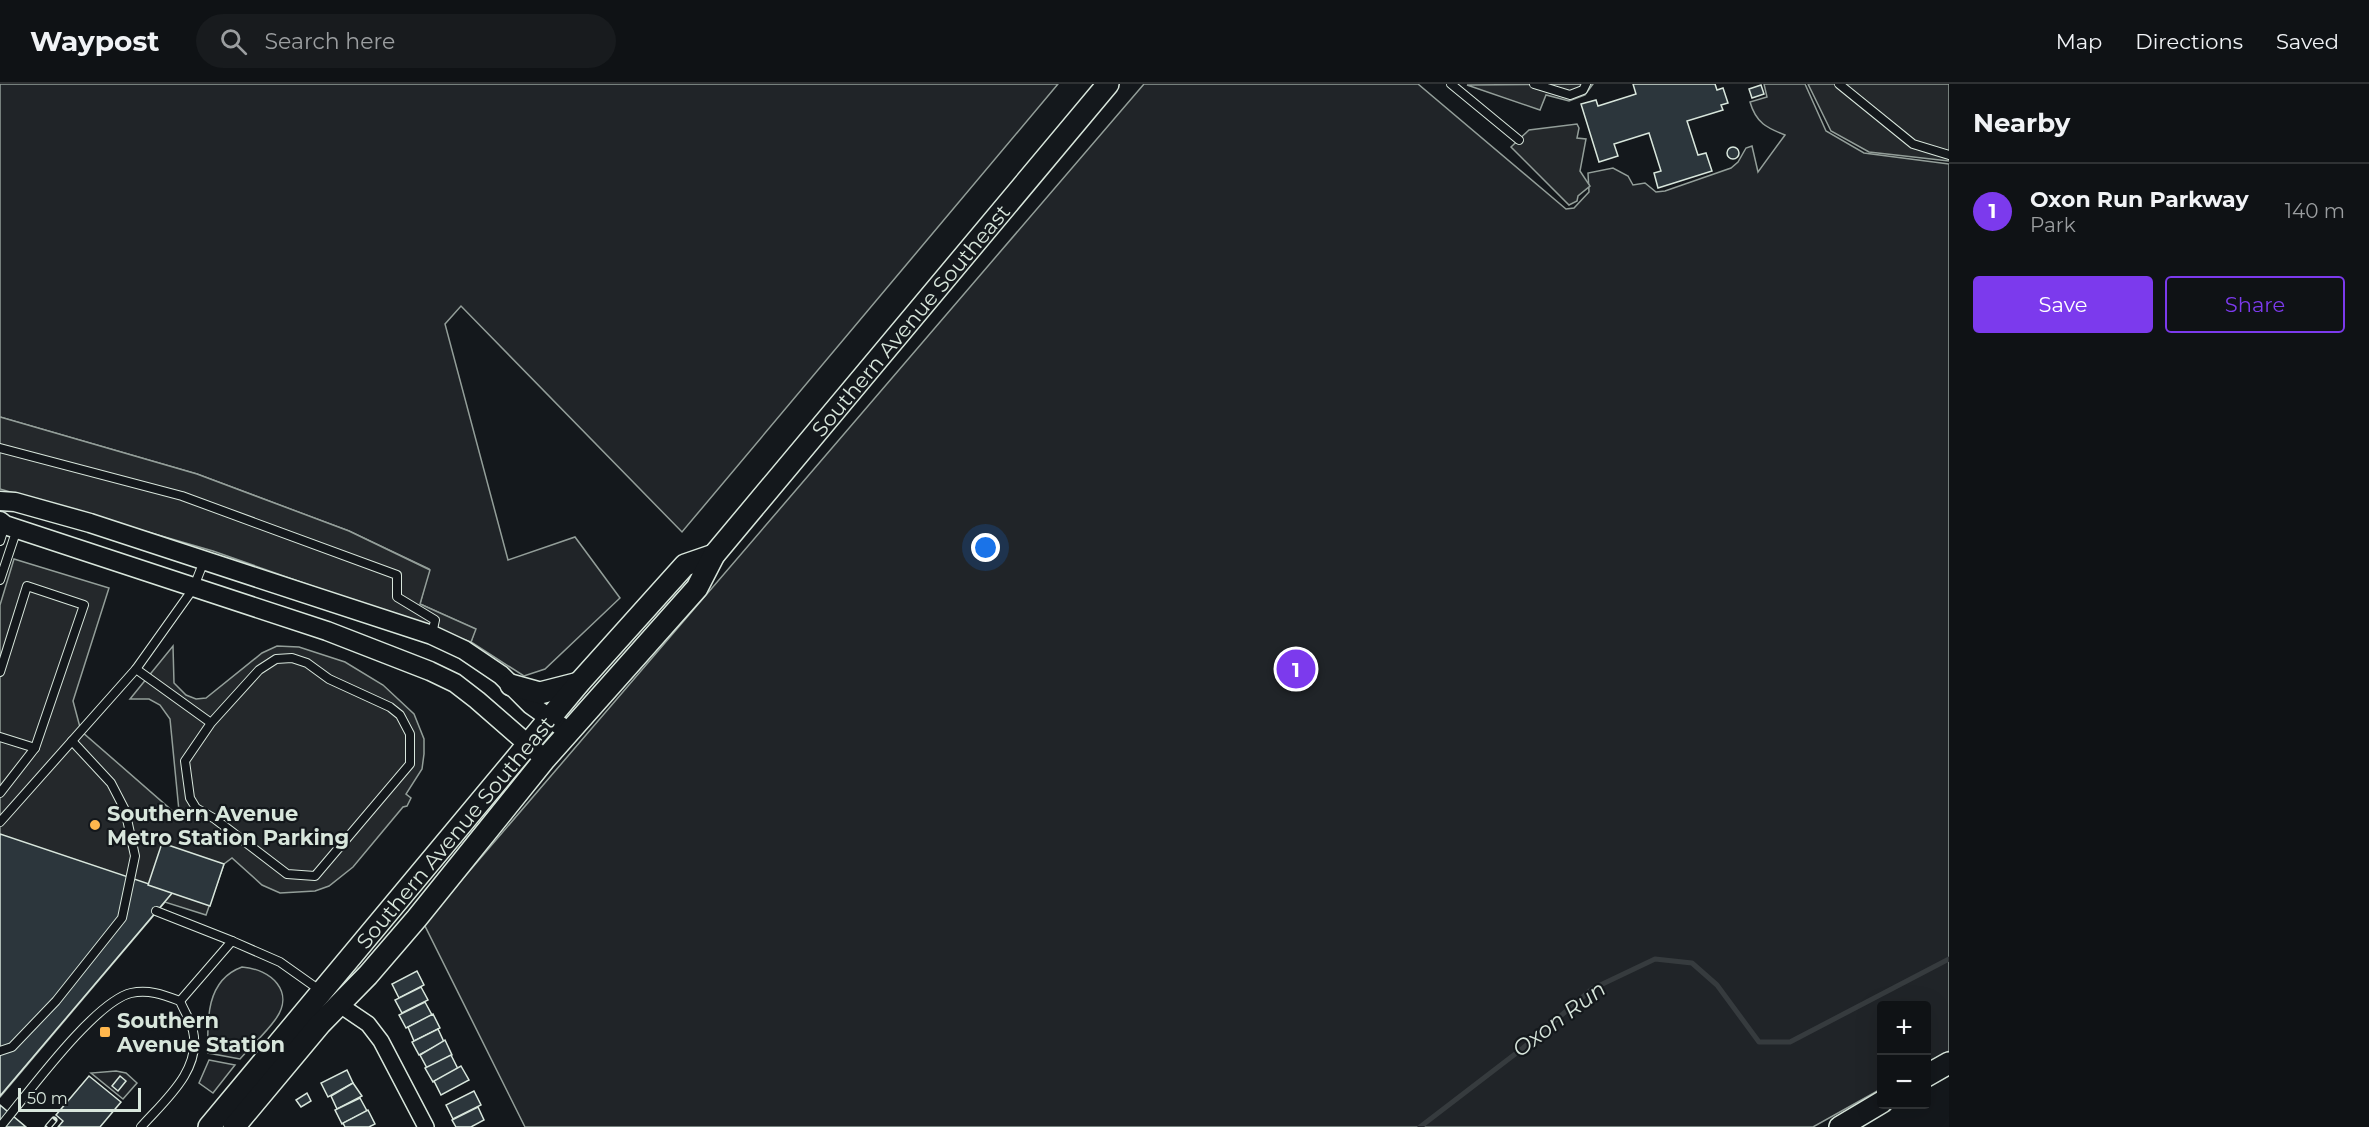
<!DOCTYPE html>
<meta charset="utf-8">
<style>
:root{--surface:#0f1215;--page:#181b1e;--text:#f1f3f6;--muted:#9b9ea0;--line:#2f3234;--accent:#7c3aed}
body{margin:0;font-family:Montserrat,sans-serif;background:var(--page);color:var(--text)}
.controls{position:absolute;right:18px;bottom:18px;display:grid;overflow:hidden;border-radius:6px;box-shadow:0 6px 24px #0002}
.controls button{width:54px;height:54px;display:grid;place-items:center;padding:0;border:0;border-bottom:2px solid var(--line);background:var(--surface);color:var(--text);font:30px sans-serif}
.scale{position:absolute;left:18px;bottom:15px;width:123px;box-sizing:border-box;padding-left:6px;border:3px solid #d8e6dc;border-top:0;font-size:16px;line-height:21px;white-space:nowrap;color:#d8e6dc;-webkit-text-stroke:4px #14181c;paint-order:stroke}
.you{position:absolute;left:986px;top:464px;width:21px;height:21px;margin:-15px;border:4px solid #fff;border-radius:50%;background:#1a73e8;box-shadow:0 0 0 9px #1a73e833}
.badge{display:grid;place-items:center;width:39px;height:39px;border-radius:50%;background:var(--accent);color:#fff;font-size:20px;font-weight:700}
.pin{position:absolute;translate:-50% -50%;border:3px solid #fff;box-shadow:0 2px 6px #0006}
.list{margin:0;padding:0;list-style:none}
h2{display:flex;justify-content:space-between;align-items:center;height:78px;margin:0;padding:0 24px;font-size:26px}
h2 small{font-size:20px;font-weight:400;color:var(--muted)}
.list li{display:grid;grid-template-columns:39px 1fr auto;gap:18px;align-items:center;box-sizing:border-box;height:96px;padding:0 24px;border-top:2px solid var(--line)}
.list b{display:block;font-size:22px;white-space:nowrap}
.list p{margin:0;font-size:20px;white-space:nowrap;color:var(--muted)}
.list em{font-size:20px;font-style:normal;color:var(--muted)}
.actions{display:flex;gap:12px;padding:18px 24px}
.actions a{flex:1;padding:14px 0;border:2px solid var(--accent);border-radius:6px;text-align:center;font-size:21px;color:var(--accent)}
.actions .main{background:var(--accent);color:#fff}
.icon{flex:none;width:33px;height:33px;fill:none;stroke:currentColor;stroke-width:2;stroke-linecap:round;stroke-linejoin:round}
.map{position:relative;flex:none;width:1949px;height:1043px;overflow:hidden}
header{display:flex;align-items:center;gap:36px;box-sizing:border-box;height:84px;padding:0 30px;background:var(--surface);border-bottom:2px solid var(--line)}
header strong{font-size:28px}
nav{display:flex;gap:33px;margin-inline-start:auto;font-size:21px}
.search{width:420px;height:54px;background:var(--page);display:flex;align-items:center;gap:15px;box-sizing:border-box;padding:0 21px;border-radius:33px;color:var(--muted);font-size:22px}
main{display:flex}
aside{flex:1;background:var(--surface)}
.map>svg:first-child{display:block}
.green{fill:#202428;stroke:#939e99;stroke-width:1.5}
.parking{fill:#24282b;stroke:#939e99;stroke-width:1.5}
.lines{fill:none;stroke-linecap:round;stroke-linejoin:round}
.stream{stroke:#363b3e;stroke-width:5}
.building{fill:#2c363c;stroke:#d8e6dc;stroke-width:1.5}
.service-casing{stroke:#d8e6dc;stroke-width:10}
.minor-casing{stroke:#d8e6dc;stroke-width:18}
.tertiary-casing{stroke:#d8e6dc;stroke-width:21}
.secondary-casing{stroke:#d8e6dc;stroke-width:24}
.service{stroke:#14181c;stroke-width:8}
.minor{stroke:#14181c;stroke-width:15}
.tertiary{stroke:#14181c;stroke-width:18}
.secondary{stroke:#14181c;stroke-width:21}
.rail-casing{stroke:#d8e6dc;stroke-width:7}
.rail{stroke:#14181c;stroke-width:4.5;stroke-dasharray:14;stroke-linecap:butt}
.poi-dot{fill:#ffb74d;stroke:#14181c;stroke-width:2}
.labels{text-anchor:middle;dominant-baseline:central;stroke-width:4.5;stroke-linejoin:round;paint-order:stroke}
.street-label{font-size:21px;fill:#d8e6dc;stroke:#14181c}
.poi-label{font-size:21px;font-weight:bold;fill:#d8e6dc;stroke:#14181c;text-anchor:start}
.water-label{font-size:22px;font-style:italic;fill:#d8e6dc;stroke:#14181c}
</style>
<header>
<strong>Waypost</strong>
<div class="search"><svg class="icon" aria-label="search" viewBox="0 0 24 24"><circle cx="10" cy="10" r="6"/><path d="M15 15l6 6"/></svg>Search here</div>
<nav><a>Map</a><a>Directions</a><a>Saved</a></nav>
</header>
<main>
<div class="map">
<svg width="1949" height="1043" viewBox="0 0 1949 1043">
<rect width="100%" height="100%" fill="#14181c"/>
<g class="green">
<path d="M 0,0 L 1058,0 L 682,448 L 461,222 L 445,240 L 508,476 L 575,453 L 620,514 L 545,585 L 524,592 L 471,558 L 475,545 L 420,520 L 429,485 L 349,447 L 197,390 L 0,333 Z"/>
<path d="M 1144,0 L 1418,0 L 1566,125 L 1574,124 L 1589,108 L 1588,89 L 1613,84 L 1628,92 L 1633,101 L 1645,99 L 1656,108 L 1665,107 L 1731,84 L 1738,78 L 1746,64 L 1752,62 L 1758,88 L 1785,51 C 1767,44 1756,39 1750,18 L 1767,13 L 1764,0 L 1805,0 L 1826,47 L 1864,69 L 1949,80 L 1949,967 L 1927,979 L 1926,922 L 1882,922 L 1881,1005 L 1813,1043 L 525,1043 L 424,840 Z"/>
<path d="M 242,883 C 271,885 296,908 275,936 C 265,950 251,962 240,975 L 208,969 C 207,936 206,896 242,883 Z"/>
<path d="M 209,976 L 235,981 L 213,1009 L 199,999 Z"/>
<path d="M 116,987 L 126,989 L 137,999 L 123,1015 L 91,989 Z"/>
</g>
<g class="parking">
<path d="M 1593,0 L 1585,11 L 1569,17 L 1546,11 L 1540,26 L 1467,1 Z"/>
<path d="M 1808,0 L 1949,0 L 1949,77 L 1869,68 L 1831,47 Z"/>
<path d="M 1577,40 L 1579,44 L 1577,54 L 1586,55 L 1580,87 L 1590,102 L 1578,112 L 1577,117 L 1569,121 L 1511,63 L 1529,46 Z"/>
<path d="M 0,333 L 197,390 L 349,447 L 430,486 L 420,520 L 476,545 L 471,558 L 213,467 L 0,405 Z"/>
<path d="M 14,475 L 109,504 L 73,617 L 81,647 L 175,729 L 179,727 L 170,635 L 160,621 L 149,615 L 130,615 L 173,562 L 174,599 L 186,611 L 196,615 L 206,614 L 262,569 L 277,562 L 299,563 L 345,578 L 383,601 L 414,630 L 424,655 L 424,670 L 422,685 L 406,710 L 411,714 L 407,722 L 403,723 L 353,783 L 329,802 L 315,807 L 280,809 L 262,801 L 232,774 L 224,780 L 206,831 L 165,818 L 0,1013 L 0,521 Z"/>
</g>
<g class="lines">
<path class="stream" d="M 1420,1043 L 1523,964 L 1592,905 L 1655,875 L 1692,879 L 1717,901 L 1759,958 L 1790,958 L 1949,875"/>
</g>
<g class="building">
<path d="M 1633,0 L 1715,0 L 1717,6 L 1723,4 L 1728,19 L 1721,21 L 1723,26 L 1687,37 L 1698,71 L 1706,69 L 1712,87 L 1658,104 L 1654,89 L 1661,87 L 1649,49 L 1614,60 L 1618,72 L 1599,78 L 1581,20 L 1596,16 L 1598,22 L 1636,10 Z"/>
<path d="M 1761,1 L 1764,10 L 1752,14 L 1749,5 Z"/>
<circle cx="1733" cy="69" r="6"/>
<path d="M 0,750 L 173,808 L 0,1012 Z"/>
<path d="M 162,759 L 224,780 L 210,822 L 148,801 Z"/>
<path d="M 417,887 L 424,901 L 399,914 L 392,900 Z"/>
<path d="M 421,903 L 428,916 L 402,929 L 395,916 Z"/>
<path d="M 425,918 L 432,931 L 406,944 L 399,931 Z"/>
<path d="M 433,930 L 440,944 L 414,957 L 408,943 Z"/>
<path d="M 438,945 L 444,958 L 419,971 L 412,958 Z"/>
<path d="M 445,956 L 452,971 L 427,984 L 420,971 Z"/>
<path d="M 451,971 L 458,985 L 433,998 L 425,984 Z"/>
<path d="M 461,982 L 469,996 L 441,1011 L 434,997 Z"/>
<path d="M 347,986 L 353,999 L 328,1013 L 321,999 Z"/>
<path d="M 89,992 L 121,1018 L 100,1043 L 58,1043 L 63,1037 L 56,1031 Z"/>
<path d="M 120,992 L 126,997 L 118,1007 L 112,1002 Z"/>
<path d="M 353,999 L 362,1012 L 337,1025 L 331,1012 Z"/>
<path d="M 474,1007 L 481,1021 L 453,1035 L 446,1021 Z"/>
<path d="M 307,1009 L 311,1017 L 301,1023 L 296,1016 Z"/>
<path d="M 360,1014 L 367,1027 L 342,1040 L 335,1026 Z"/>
<path d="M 0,1021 L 26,1043 L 0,1043 Z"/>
<path d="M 478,1023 L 484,1036 L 471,1043 L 456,1043 L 452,1036 Z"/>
<path d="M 368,1026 L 375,1040 L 369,1043 L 345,1043 L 343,1039 Z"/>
</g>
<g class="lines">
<g class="service-casing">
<g id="service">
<path d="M 1451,0 L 1519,56"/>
<path d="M 1534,0 L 1570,11 L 1583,6 L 1586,0"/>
<path d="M 1839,0 L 1913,60 L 1949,71"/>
<path d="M 0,364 L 182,412 L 397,491 L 397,513 L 435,536 L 432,550"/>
<path d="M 0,457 L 5,441"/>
<path d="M 0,496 L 17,445"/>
<path d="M 136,585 L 211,639 L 259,586 L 276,575 L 292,574 L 307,579 L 329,595 L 390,623 L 400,631 L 410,650 L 410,680 L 315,792 L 287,790 L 215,735 L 196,724 L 190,714 L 185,677 L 211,639"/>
<path d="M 0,588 L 27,502 L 84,521 L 35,664 L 0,709"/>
<path d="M 0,653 L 35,664"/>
<path d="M 0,738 L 136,585 L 193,505 L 204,477"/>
<path d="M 156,827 L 232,857"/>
<path d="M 180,917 L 232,857 L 280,878 L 321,907"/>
<path d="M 0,967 L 12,963 L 56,917 L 122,834 L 135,772 L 125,726 L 111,699 L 72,657"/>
<path d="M 0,1043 C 27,1011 94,918 131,909 C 149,905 164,911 180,917 C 184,927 191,937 193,947 C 202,986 164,1017 141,1043"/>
</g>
</g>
<g class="minor-casing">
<path id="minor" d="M 340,921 L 368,940 L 381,957 L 426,1043"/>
</g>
<g class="tertiary-casing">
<g id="tertiary">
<path d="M 0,417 L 15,418 L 90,439 L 432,551 L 464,566 L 501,591 L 531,621 L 569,648"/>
<path d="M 0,437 L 5,441 L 327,547 L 430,587 L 455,599 L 477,616 L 539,670"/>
</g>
</g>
<g class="secondary-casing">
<g id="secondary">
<path d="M 511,601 L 540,609 L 579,599"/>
<path d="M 1926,992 L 1949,979"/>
<path id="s1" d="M 209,1043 L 579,599 L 685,481 L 714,471"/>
<path id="s2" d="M 234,1043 L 320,940 L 368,891 L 417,834 L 545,675 L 697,504 L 714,471 L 1108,0"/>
<path d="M 1840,1043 L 1882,1018"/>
</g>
</g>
<use href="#service" class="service"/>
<use href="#minor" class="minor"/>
<use href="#tertiary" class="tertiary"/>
<use href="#secondary" class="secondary"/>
<g class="rail-casing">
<path id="rail" d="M 48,1043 L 54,1036"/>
</g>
<use href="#rail" class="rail"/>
</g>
<g class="poi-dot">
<circle cx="95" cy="741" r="6"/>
<rect x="99" y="942" width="12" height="12" rx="3"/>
</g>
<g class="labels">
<g class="street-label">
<text stroke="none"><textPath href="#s2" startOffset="1054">Southern Avenue Southeast</textPath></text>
<text stroke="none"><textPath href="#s1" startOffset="384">Southern Avenue Southeast</textPath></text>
</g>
<g class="poi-label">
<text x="107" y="729">Southern Avenue<tspan x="107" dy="24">Metro Station Parking</tspan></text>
<text x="117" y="936">Southern<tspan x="117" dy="24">Avenue Station</tspan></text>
</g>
<g class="water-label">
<text transform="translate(1559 935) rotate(-37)">Oxon Run</text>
</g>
</g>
</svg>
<div class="controls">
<button>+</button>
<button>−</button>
</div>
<div class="scale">50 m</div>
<div class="you"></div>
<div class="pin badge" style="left:1296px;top:585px">1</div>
</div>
<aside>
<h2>Nearby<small></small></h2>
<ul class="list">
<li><span class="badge">1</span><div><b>Oxon Run Parkway</b><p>Park</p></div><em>140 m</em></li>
</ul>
<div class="actions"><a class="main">Save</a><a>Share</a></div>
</aside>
</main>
